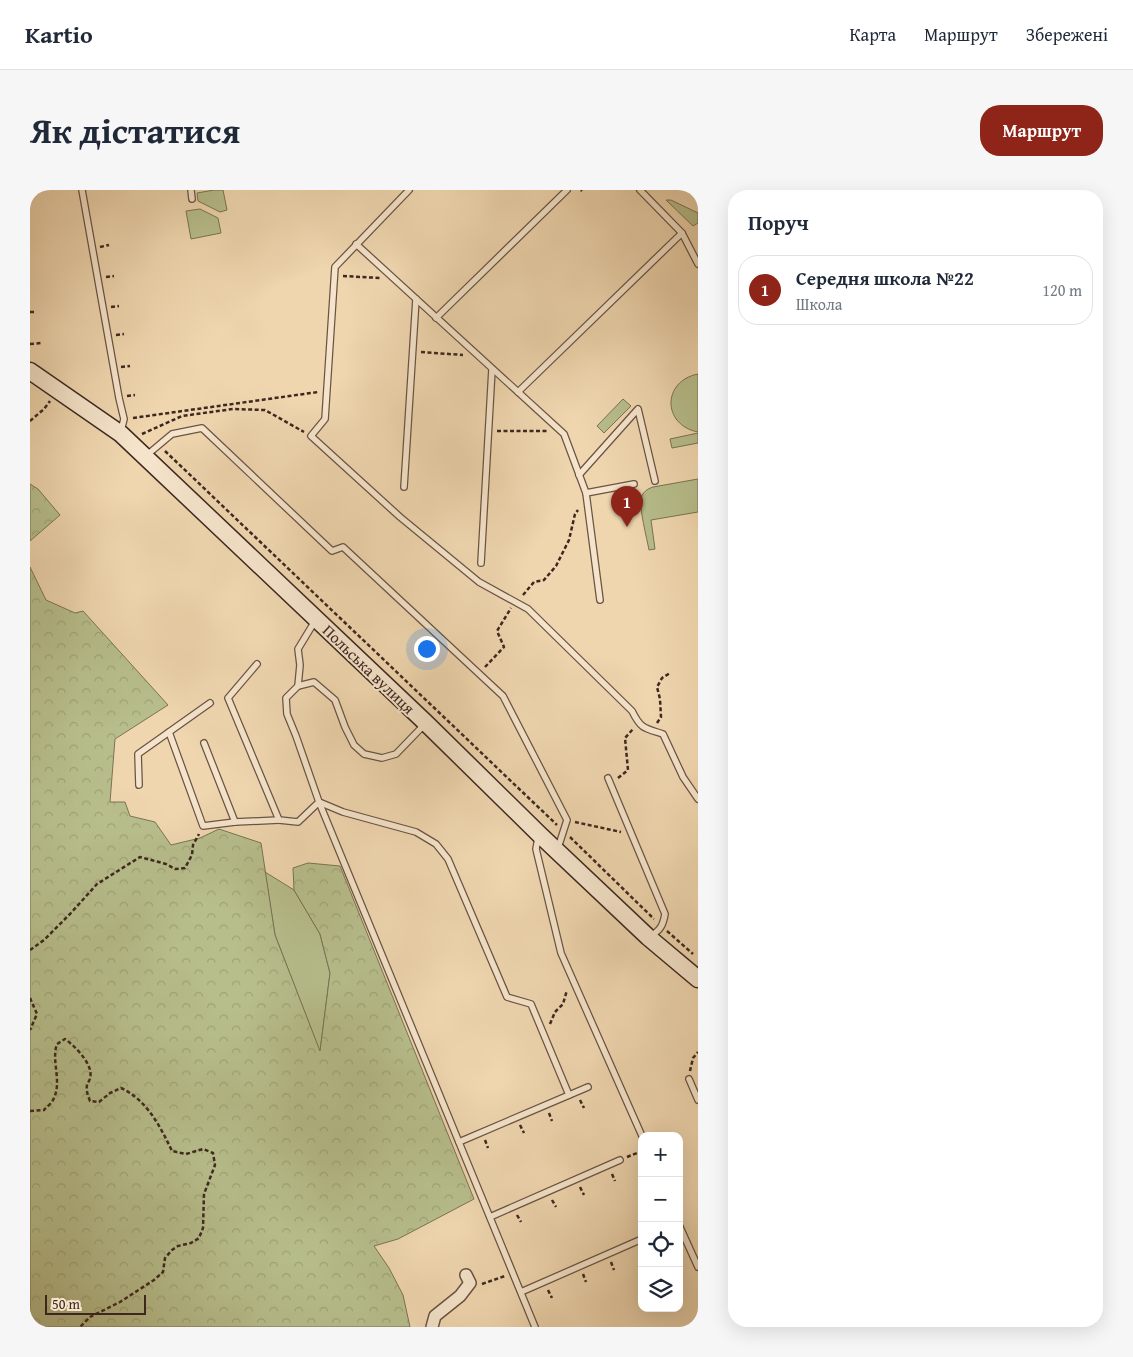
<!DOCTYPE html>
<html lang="uk">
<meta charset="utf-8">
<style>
:root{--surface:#fff;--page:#f6f6f7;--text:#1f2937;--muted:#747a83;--line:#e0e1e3;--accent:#8f2418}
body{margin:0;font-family:"Gentium Book Plus",serif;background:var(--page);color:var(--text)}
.controls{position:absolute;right:15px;bottom:15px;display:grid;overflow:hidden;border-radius:10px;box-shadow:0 5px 20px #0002}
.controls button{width:45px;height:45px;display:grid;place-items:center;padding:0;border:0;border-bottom:1px solid var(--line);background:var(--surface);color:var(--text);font:25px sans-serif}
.scale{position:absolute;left:15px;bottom:12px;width:101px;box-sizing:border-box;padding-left:5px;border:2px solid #3d2820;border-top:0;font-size:14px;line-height:18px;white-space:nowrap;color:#3d2820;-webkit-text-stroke:4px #f5e4cb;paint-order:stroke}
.you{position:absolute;left:396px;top:458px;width:18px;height:18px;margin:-12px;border:4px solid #fff;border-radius:50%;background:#1a73e8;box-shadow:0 0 0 8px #1a73e833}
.badge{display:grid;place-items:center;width:32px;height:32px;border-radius:50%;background:var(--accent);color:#fff;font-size:16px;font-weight:700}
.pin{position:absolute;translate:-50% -41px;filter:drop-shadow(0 1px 2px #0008)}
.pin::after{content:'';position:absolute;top:26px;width:18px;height:15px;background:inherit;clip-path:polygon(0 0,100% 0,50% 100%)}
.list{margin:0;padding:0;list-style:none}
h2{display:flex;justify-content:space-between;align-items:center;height:65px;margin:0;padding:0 20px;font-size:21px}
h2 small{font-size:16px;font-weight:400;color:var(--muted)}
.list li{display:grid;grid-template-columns:32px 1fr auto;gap:15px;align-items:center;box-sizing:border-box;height:70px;margin:0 10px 10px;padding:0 10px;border:1px solid var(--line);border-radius:20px}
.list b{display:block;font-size:19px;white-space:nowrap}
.list p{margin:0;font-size:16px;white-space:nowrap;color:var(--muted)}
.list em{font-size:16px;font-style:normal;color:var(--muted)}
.icon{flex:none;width:28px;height:28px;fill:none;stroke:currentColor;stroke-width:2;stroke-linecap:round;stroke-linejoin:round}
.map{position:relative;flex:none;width:668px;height:1137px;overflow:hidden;border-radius:20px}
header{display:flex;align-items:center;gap:30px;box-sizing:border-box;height:70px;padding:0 25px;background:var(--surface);border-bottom:1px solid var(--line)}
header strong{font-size:24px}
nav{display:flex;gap:28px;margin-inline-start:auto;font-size:18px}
.intro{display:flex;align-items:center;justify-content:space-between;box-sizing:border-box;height:120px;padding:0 30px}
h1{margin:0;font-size:35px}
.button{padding:12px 22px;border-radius:20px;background:var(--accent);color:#fff;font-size:18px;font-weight:700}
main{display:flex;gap:30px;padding:0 30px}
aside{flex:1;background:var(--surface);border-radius:20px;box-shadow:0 5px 20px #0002}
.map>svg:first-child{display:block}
.green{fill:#b7be8c;stroke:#7a7356}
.forest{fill:url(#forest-crowns);stroke:#7a7356}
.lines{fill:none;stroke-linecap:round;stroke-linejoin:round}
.lane-casing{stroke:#6a5444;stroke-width:8}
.street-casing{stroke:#6a5444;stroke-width:14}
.secondary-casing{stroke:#3d2820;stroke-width:19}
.path{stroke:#3d2820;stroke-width:2.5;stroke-dasharray:4 2.5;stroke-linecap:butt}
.lane{stroke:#f5e4cb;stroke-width:5.5}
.street{stroke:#f5e4cb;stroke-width:11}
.secondary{stroke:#f5e4cb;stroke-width:16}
.labels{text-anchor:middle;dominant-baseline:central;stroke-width:4;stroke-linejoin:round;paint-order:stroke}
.street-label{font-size:16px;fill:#3d2820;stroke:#f5e4cb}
</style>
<header>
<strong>Kartio</strong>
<nav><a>Карта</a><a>Маршрут</a><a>Збережені</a></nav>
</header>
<div class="intro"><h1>Як дістатися</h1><a class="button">Маршрут</a></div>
<main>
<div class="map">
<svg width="668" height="1137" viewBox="0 0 668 1137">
<defs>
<pattern id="forest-crowns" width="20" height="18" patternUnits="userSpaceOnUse" patternTransform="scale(1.25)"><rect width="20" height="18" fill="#b7be8c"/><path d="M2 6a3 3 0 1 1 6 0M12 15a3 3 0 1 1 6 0" fill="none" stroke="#9ea378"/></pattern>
</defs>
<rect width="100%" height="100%" fill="#efd6af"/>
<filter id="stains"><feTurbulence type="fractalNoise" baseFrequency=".004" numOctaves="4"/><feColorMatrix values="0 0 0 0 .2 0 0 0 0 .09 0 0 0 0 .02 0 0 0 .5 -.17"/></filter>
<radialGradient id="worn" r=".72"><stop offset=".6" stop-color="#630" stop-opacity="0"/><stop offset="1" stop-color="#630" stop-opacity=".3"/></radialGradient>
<g class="green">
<path d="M 184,0 L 193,0 L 197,20 L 190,22 L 168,11 L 167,3 Z"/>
<path d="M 636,10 L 641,10 L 668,23 L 668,33 L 663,36 Z"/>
<path d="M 170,19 L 188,28 L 191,43 L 161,49 L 156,21 Z"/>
<path d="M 668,184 L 668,242 C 632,235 632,191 668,184 Z"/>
<path d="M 593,209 L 601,216 L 574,243 L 567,236 Z"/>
<path d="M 668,243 L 668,253 L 642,258 L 640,249 Z"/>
<path d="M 668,289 L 668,322 L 621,330 L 625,359 L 619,360 C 617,349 609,318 611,308 C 613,302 617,299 623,297 Z"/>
<path d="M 235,682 L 264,700 L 290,744 L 300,783 L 290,862 L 245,745 Z"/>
</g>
<g class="forest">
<path d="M 0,294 L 8,299 L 30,325 L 0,351 Z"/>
<path d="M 0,377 L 16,410 L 45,423 L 53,421 L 138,515 L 85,549 L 80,612 L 95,612 L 100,626 L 125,632 L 141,655 L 170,648 L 189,639 L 231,653 L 245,745 L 290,861 L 300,783 L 290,744 L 264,700 L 263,678 L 278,673 L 310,676 L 444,1009 L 368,1049 L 344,1056 L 359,1078 L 373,1105 L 380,1137 L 0,1137 Z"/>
</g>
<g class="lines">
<g class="lane-casing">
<g id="lane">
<path d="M 52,0 L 89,208 L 94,229 L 91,241"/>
<path d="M 161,0 L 162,9"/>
<path d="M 379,0 L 305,77 L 295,229 L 281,246 L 370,327 L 449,392 L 498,419 L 602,521 C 611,539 614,538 633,544 L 653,587 L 668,609"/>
<path d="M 610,0 L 652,43 L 668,74"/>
<path d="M 326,54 L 534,244 L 556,303 L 570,410"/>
<path d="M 406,128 L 537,0"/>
<path d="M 488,202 L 652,43"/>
<path d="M 117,265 L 142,244 L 172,238 L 302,361 L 313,357 L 473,506 L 537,630 L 528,658"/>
<path d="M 549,285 L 608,219 L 625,291"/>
<path d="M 374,297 L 386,109"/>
<path d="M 556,303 L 604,294"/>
<path d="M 451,373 L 462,179"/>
<path d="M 227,474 L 198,508 L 249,630 L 268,632 L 289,612 L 266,546 L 257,524 L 256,508 L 268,496 L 284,492 L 305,510 L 315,537 L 324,555 L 334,564 L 352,568 L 366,564 L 394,535"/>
<path d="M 268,496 L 270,475 L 268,459 L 285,431"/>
<path d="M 139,542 L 173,636 L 205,632"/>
<path d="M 174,553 L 205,632 L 249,630"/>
<path d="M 578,588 L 635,724 C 633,736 630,740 621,746"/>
<path d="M 109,595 L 108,564 L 180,513"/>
<path d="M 289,612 L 505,1137"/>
<path d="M 289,612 L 313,622 L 386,642 L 406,654 L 418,669 L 477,807 L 501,814 L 539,905"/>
<path d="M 508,648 L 506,659 L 531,763 L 612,946"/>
<path d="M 659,889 L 668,910"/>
<path d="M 429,952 L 558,897"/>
<path d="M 460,1027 L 590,970"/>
<path d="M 649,1035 L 668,1077"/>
<path d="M 491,1102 L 612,1049"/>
</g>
</g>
<g class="street-casing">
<path id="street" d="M 402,1137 L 405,1126 L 430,1106 L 440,1093 L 436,1085"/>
</g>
<g class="secondary-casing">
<path id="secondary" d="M 0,181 L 91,244 L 396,533 L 509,644 L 618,747 L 668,789"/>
</g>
<g class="path">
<path d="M 551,0 L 552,1"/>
<path d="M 70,57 L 79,55"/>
<path d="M 313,86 L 350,88"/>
<path d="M 76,87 L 84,86"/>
<path d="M 81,117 L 89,116"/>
<path d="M 0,122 L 5,122"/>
<path d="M 86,145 L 94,144"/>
<path d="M 0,154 L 11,153"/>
<path d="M 391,162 L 433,165"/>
<path d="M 91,177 L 100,176"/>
<path d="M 97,206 L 105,205"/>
<path d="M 103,228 L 288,202"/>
<path d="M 0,231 L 14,219 L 20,211"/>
<path d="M 467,241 L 517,241"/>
<path d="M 112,244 L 152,226 L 203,219 L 235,220 L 274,242"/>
<path d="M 135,261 L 527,635"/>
<path d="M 493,405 L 504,392 L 514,390 L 526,376 L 539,350 L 545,324 L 548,320"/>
<path d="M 455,477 L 474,457 L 467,441 L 481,418"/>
<path d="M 627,533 L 631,527 L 630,509 L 627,497 L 632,488 L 640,483"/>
<path d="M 588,588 L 598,580 L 595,548 L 603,539"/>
<path d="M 545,632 L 591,642"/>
<path d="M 540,647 L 624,729"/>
<path d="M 637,741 L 663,764"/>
<path d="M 0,760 L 14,750 L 40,724 L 67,694 L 110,667 L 136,674 L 145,679 L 155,678 L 162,665 L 163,655 L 169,644"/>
<path d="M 0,808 L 7,824 L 0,840"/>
<path d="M 520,834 L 525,822 L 533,814 L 537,800"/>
<path d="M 660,881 L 663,868 L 668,862"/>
<path d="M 550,910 L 554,918"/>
<path d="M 0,921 L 14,920 C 17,917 22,913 24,908 C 32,891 21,871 27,854 L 35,849 C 45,856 64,875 60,888 C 60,891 57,893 57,895 C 56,901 58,906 60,911 L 69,912 L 80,903 L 91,898 C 117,910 130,936 142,961 L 156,964 L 173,959 L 183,963 L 185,975 L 174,1004 L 173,1038 L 169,1048 L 161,1053 L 148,1056 L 142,1060 L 135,1068 L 133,1082 L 124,1090 L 90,1112 L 60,1127 L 50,1137"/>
<path d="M 519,923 L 522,931"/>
<path d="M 490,935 L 494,943"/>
<path d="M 455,950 L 458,958"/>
<path d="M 597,967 L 612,961"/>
<path d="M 582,984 L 585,991"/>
<path d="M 550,997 L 554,1005"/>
<path d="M 522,1010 L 526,1017"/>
<path d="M 487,1025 L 491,1032"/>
<path d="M 581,1072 L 584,1080"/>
<path d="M 553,1084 L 556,1092"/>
<path d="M 452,1094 L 475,1086"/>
<path d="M 518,1100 L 522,1108"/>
</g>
<use href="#lane" class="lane"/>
<use href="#street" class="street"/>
<use href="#secondary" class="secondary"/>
</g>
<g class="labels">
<g class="street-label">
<text transform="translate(339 479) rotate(44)">Польська вулиця</text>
</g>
</g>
<rect width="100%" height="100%" filter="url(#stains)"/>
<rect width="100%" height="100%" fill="url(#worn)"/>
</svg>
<div class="controls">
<button>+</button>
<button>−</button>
<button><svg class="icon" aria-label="locate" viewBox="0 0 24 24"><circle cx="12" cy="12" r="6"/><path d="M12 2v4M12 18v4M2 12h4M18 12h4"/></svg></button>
<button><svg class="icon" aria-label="layers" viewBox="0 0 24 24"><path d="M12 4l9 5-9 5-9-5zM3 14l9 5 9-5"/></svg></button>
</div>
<div class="scale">50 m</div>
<div class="you"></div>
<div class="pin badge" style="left:597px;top:337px">1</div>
</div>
<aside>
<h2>Поруч<small></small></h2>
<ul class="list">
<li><span class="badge">1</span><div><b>Середня школа №22</b><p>Школа</p></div><em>120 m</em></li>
</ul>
</aside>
</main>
